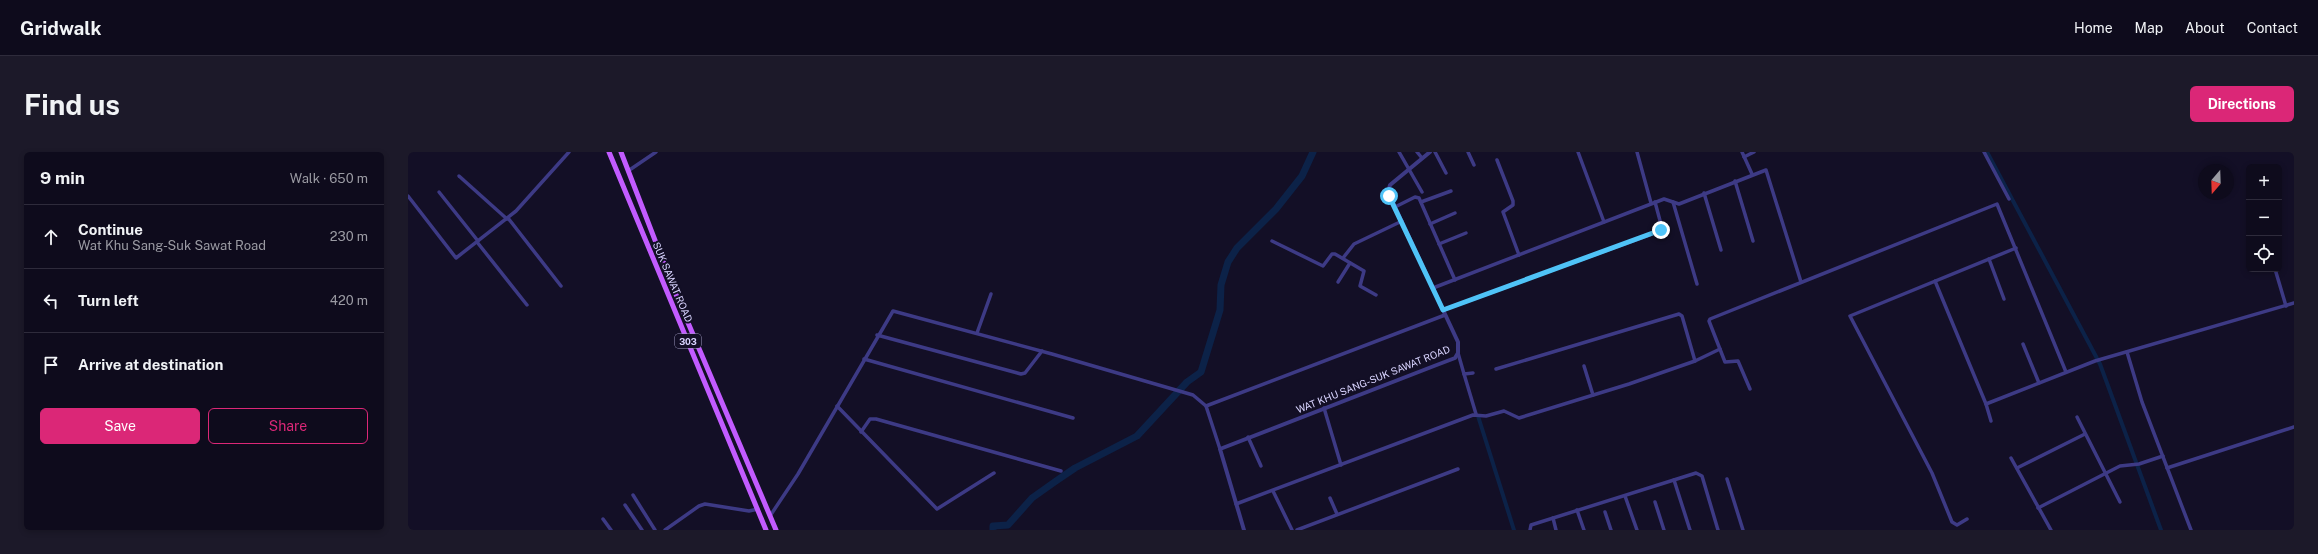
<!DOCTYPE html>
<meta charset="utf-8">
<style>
:root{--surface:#0e0b1c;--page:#1c1929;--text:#f1f3f6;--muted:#9b9ba3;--line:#2e2b3b;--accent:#db2777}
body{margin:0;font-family:"Public Sans",sans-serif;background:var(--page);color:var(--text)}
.controls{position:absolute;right:12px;top:12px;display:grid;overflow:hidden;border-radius:6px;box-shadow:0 2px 6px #0003}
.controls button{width:36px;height:36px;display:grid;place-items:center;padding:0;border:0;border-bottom:1px solid var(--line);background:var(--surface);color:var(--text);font:20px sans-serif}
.compass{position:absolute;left:1790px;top:12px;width:36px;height:36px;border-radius:50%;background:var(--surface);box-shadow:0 2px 6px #0003;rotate:199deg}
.stop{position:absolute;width:12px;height:12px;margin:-9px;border:3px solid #4fc3f7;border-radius:50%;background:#fff}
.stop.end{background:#4fc3f7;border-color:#fff;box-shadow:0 1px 4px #0008}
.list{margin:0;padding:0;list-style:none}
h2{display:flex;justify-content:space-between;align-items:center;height:52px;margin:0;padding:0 16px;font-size:17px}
h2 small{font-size:13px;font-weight:400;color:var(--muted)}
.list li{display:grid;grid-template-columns:26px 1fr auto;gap:12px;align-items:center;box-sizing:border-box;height:64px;padding:0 16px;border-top:1px solid var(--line)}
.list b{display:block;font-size:15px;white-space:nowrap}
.list p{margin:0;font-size:13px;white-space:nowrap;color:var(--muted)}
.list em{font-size:13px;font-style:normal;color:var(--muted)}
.actions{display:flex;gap:8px;padding:12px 16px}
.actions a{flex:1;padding:9px 0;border:1px solid var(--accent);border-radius:6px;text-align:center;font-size:14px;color:var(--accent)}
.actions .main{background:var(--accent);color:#fff}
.icon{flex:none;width:22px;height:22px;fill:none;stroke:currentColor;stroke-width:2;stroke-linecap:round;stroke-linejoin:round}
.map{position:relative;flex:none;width:1886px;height:378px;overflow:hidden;border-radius:6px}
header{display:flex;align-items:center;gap:24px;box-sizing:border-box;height:56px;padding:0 20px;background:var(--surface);border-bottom:1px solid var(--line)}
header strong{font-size:19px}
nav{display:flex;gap:22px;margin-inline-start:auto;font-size:14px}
.intro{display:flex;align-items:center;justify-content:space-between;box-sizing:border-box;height:96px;padding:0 24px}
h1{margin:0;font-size:28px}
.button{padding:10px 18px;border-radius:6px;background:var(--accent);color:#fff;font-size:14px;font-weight:700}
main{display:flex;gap:24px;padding:0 24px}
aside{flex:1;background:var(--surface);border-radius:6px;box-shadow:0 2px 6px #0003}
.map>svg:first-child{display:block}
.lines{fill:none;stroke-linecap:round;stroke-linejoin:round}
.canal{stroke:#0c2248;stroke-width:4}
.river{stroke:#0c2248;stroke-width:7}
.minor{stroke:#3d3a85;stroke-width:3.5}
.tertiary{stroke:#3d3a85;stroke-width:4}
.primary{stroke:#c25bff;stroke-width:5}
.route{stroke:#4fc3f7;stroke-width:5}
.labels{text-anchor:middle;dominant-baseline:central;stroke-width:4;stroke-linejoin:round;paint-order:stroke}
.shield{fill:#130f26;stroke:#9e99be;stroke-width:1}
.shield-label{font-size:9px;font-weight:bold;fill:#d9d4ff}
.street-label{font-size:10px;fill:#d9d4ff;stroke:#130f26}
</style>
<header>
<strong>Gridwalk</strong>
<nav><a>Home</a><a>Map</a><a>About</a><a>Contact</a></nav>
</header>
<div class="intro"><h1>Find us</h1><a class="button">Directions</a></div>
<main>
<aside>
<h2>9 min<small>Walk · 650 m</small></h2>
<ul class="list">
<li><svg class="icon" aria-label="ahead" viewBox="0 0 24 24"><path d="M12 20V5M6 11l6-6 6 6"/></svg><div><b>Continue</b><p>Wat Khu Sang-Suk Sawat Road</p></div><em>230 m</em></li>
<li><svg class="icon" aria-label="left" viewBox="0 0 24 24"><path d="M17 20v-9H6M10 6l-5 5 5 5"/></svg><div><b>Turn left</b></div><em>420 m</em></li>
<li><svg class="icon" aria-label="arrive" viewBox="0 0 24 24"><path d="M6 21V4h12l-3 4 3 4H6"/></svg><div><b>Arrive at destination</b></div></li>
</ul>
<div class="actions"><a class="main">Save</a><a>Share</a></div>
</aside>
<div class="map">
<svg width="1886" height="378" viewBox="0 0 1886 378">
<rect width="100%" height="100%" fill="#130f26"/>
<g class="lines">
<g class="canal">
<path d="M 1579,0 L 1692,212 L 1753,378"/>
<path d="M 1070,264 L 1106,378"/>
</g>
<path class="river" d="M 585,378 L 585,374 L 600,373 L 624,346 L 648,329 L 667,316 L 729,284 L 779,230 L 793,220 L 812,158 L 813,133 L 820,110 L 829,96 L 868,57 L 894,24 L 905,0"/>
<g class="minor">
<path d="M 991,0 L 1014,40"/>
<path d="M 1009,0 L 1014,6"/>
<path d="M 1027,0 L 1038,21"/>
<path d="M 1060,0 L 1066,13"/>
<path d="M 1170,0 L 1196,70"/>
<path d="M 1229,0 L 1243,51"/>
<path d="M 1334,0 L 1344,22"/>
<path d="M 1576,0 L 1601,47"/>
<path d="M 1336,5 L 1346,0"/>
<path d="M 1089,8 L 1105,49 L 1105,53 L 1095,60 L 1111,103"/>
<path d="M 220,19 L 248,0"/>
<path d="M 51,24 L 99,67"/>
<path d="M 1327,29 L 1345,89"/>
<path d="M 31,40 L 70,89"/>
<path d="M 1296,41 L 1313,98"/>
<path d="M 0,44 L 48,106 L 108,59 L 161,0"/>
<path d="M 1013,50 L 1043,39"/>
<path d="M 1265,50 L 1289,132"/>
<path d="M 987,55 L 1007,45 L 1011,46 L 1047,128"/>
<path d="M 100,66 L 153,134"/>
<path d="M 1022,72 L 1047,61"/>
<path d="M 864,89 L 915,114 L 924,102 L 927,102 L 956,119 L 952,134 L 968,143"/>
<path d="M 69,90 L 119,153"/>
<path d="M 1031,92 L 1058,81"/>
<path d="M 935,106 L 946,92 L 994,69"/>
<path d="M 1581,107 L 1596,147"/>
<path d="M 1867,117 L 1878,154"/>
<path d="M 1527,129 L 1578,252 L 1583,269"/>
<path d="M 930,130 L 942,111"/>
<path d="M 1025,136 L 1256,47 L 1271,52 L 1358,18 L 1393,130"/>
<path d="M 1035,158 L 1252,79 L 1254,76 L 1247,50"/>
<path d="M 569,181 L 583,142"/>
<path d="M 469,183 L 613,222 L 617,221 L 634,199"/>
<path d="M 1615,192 L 1631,231"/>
<path d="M 1719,200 L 1734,250 L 1783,378"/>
<path d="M 1050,201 L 1056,222 L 1065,221"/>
<path d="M 456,207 L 665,266"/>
<path d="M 1176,214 L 1185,243"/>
<path d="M 1088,217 L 1271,162 L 1274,164 L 1287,209"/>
<path d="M 1056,222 L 1068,262"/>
<path d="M 1342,237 L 1330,209 L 1317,210 L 1301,169 L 1302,167 L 1589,52 L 1658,220"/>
<path d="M 1578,252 L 1687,209 L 1886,151"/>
<path d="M 429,254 L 529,357 L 586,321"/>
<path d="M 798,254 L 1037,163"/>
<path d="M 916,256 L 933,313"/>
<path d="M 1669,265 L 1712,350"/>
<path d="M 453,280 L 462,267 L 468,267 L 653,319"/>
<path d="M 840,285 L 853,314"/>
<path d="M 1603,306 L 1643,378"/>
<path d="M 1609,316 L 1677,282"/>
<path d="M 1759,316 L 1886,275"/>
<path d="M 1319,327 L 1335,378"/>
<path d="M 1266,328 L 1282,378"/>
<path d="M 865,339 L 884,378"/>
<path d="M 225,343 L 247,378"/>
<path d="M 1217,344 L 1229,378"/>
<path d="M 922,346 L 929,362"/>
<path d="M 1247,350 L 1256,378"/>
<path d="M 828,352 L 1065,263 L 1078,264 L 1096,259 L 1111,266 L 1221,232 L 1287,209 L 1312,197"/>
<path d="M 217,353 L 234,378"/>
<path d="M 1630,356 L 1712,314 L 1731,312 L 1755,304"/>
<path d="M 1169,358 L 1176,378"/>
<path d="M 1197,360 L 1203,378"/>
<path d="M 362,364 L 390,322 L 485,159 L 644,202 L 785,243 L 798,254 L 812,297"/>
<path d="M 1145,366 L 1148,378"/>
<path d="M 195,367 L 203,378"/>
<path d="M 1559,367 L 1549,373 L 1544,370 L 1524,321 L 1442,164 L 1608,96"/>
<path d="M 257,378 L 291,354 L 297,352 L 341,359 L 350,357"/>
<path d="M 889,378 L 1050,317"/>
<path d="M 1122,378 L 1123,373 L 1288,321 L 1294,324 L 1310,378"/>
</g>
<path class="tertiary" d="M 836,378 L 812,297 L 1026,214 L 1047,206 L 1050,201 L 1050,190 L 980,40 L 982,33 L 1022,0"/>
<g class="primary">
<path d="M 201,0 L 358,378"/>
<path d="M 213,0 L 267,140 L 368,378"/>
</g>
</g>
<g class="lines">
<path class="route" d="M 981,44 L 1035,158 L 1253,78"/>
</g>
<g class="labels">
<rect class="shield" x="267" y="182" width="26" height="14" rx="3"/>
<g class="shield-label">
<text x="280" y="189">303</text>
</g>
<g class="street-label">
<text transform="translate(265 130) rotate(67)">SUK SAWAT ROAD</text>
<text transform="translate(965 227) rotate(-22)">WAT KHU SANG-SUK SAWAT ROAD</text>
</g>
</g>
</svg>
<div class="controls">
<button>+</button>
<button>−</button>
<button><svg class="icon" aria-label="locate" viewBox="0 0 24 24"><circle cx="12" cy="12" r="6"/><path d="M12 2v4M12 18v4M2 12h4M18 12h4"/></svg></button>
</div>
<svg class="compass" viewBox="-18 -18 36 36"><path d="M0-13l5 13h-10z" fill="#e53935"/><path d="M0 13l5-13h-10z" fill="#9b9ba3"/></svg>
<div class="stop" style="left:981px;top:44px"></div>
<div class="stop end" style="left:1253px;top:78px"></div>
</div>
</main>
